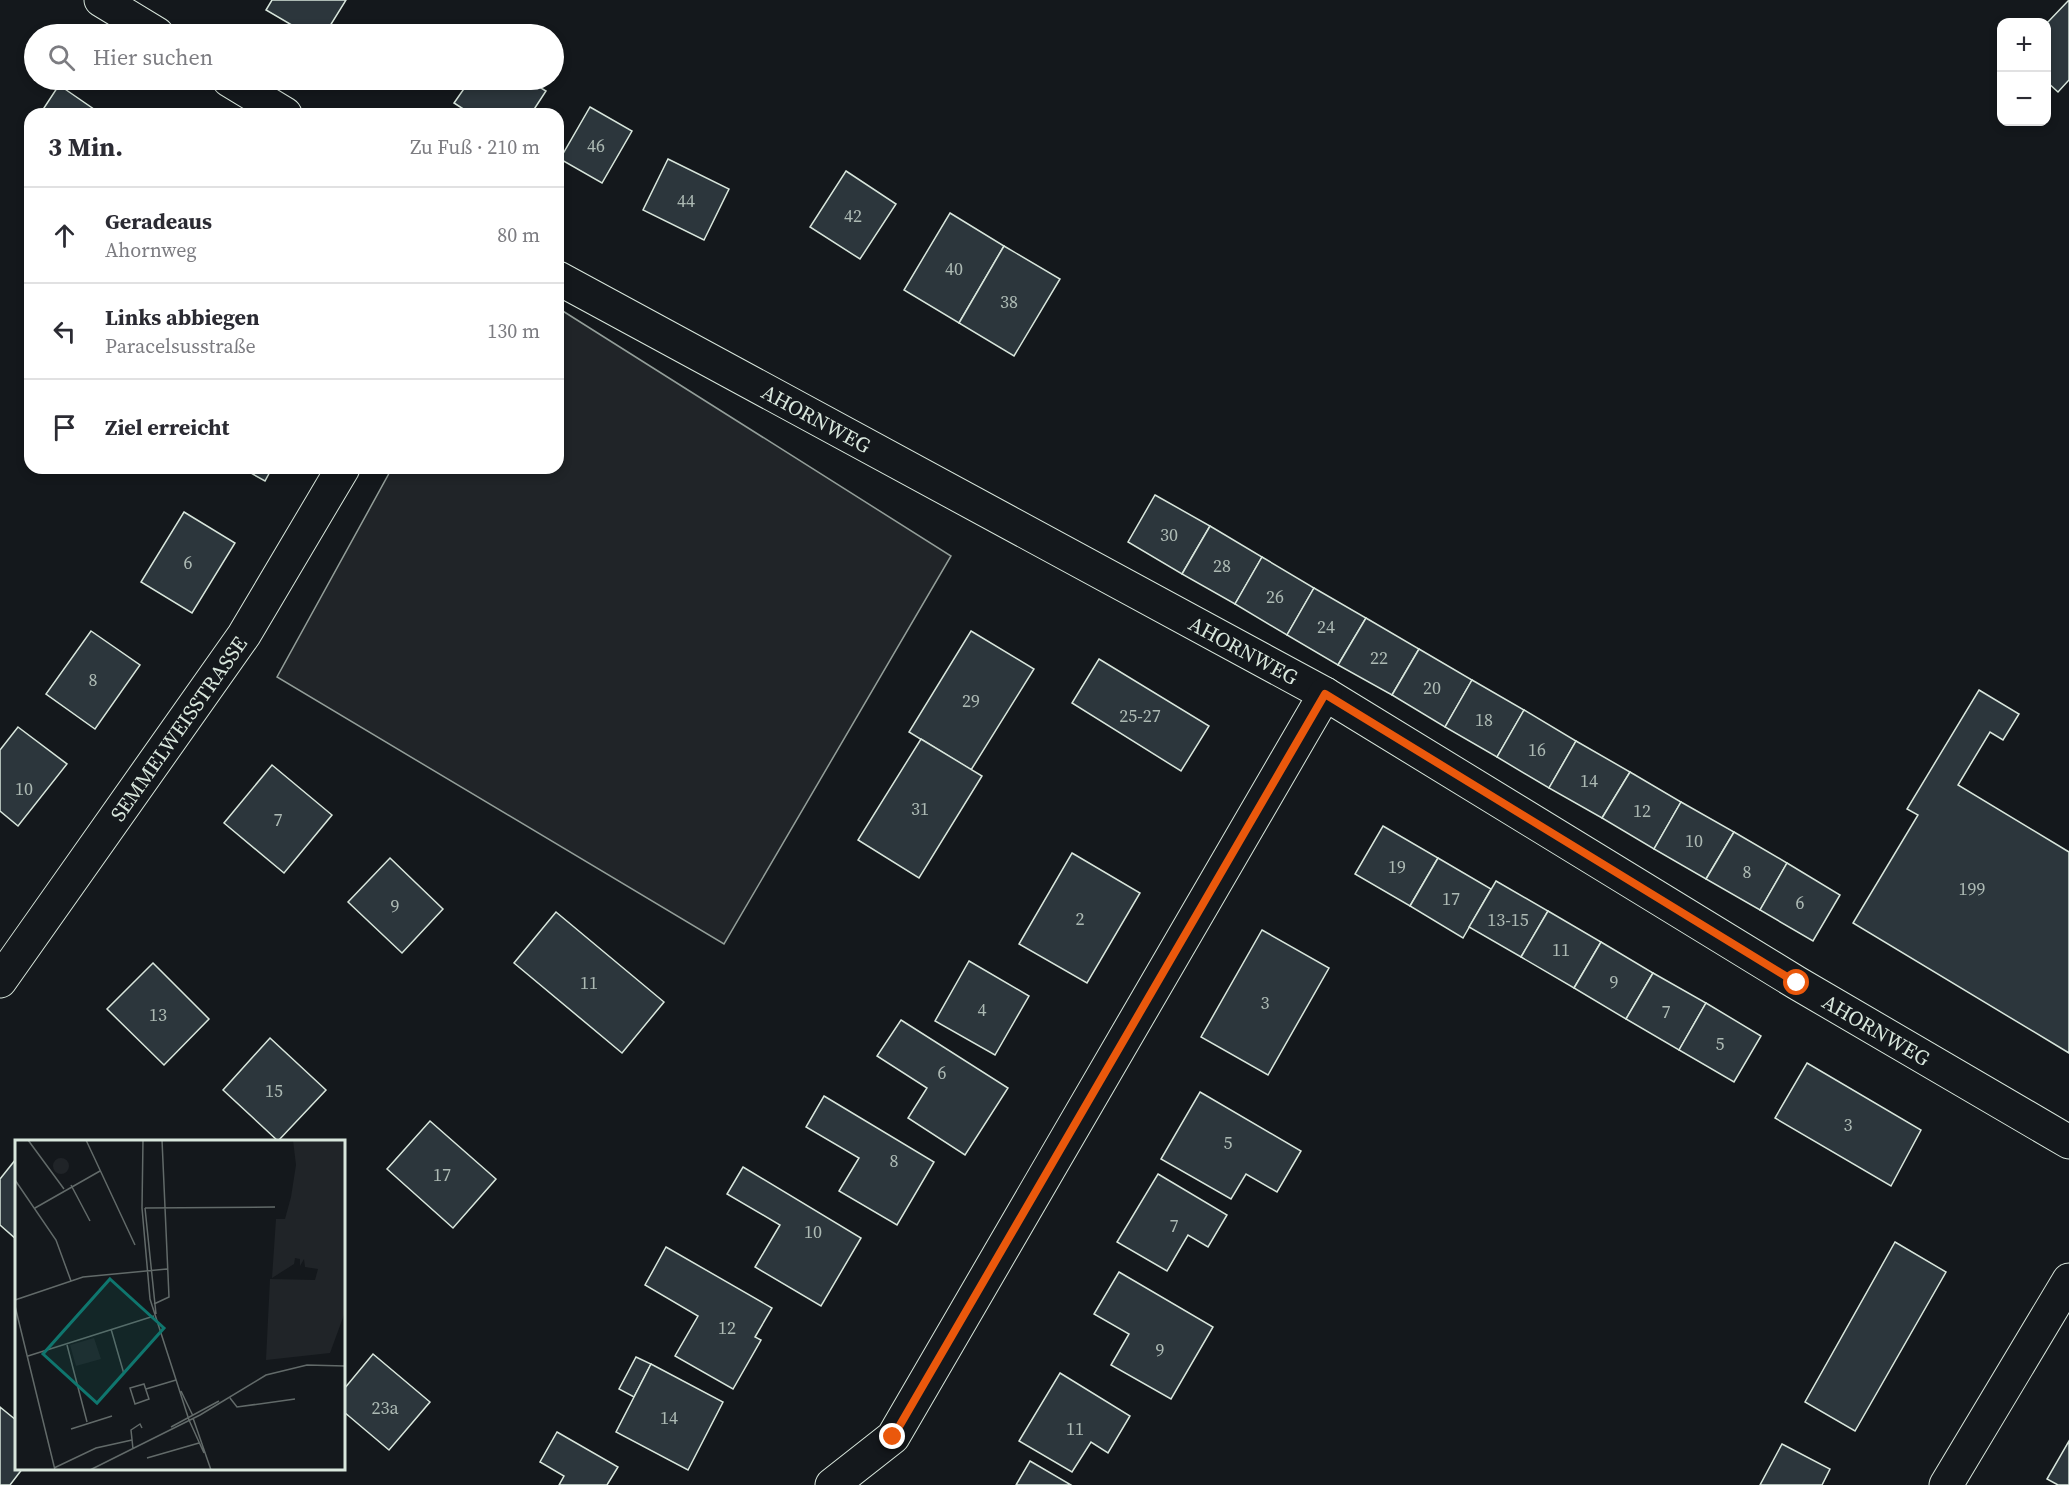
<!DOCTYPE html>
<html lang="de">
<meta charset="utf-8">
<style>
:root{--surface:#fff;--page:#f2f2f3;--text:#2b2b33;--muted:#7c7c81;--line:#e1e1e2}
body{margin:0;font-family:"Source Serif 4",serif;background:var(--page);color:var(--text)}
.controls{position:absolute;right:18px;top:18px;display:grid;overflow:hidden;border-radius:12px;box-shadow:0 3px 9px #0003}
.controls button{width:54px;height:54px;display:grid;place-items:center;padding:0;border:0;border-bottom:2px solid var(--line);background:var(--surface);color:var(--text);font:30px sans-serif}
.stop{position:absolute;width:18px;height:18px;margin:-14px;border:4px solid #ea580c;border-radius:50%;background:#fff}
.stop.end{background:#ea580c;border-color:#fff;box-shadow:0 2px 6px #0008}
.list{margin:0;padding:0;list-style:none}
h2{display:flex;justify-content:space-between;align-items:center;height:78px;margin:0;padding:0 24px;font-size:26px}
h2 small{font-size:20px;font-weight:400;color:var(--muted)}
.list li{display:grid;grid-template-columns:39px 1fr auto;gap:18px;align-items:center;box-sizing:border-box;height:96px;padding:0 24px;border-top:2px solid var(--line)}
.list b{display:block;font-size:22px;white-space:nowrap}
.list p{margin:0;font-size:20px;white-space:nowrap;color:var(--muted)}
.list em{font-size:20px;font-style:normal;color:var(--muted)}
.icon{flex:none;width:33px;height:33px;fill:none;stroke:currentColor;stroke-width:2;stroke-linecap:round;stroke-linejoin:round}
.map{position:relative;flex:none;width:2069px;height:1485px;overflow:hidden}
.search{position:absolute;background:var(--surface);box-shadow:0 3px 9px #0003;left:24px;top:24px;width:540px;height:66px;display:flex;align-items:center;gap:15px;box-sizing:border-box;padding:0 21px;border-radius:33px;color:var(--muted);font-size:22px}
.panel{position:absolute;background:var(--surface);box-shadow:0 3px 9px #0003;left:24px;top:108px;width:540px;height:366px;border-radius:18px}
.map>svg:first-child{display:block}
.green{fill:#202428;stroke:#939e99;stroke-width:1.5}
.building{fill:#2c363c;stroke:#d8e6dc;stroke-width:1.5}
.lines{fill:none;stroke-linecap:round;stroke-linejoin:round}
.minor-casing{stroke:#d8e6dc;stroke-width:35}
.primary-casing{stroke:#d8e6dc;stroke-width:35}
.minor{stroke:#14181c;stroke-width:33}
.primary{stroke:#14181c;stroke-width:33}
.route{stroke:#ea580c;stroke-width:8}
.labels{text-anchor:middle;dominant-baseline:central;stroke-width:4.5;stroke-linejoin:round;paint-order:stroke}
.number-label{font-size:18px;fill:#adbab4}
.street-label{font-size:21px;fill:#d8e6dc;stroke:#14181c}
.inset-road{fill:none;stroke:#626a69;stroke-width:1.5}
.view{fill:#0f766e;fill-opacity:0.15;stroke:#0f766e;stroke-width:3}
.inset-edge{fill:none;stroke:#d8e6dc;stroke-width:3}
</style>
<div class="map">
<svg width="2069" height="1485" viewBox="0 0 2069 1485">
<rect width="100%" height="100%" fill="#14181c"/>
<path class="green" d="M 558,308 L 951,556 L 724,944 L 277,677 L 392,468 L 558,468 Z"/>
<g class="building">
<path d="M 272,0 L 346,0 L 325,34 L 307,34 L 266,10 Z"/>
<path d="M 2069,0 L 2069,80 L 2058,92 L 2046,81 L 2046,24 Z"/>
<path d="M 470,80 L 528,80 L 546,91 L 531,114 L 471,114 L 454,103 Z"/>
<path d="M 59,85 L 101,114 L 40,114 Z"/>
<path d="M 590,107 L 632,131 L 602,183 L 560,159 Z"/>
<path d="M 668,159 L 729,189 L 704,240 L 643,210 Z"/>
<path d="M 846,171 L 896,204 L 860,259 L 810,227 Z"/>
<path d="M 950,213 L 1004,246 L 959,323 L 904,290 Z"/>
<path d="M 1004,246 L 1060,279 L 1014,356 L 959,323 Z"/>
<path d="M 242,468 L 272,468 L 265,481 Z"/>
<path d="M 1155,495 L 1210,526 L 1182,574 L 1128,542 Z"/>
<path d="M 184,512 L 235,543 L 192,613 L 141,582 Z"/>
<path d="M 1210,526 L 1262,557 L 1235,604 L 1182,574 Z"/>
<path d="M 1262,557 L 1314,588 L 1287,635 L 1235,604 Z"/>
<path d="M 1314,588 L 1366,618 L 1338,665 L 1287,635 Z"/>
<path d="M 1366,618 L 1419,649 L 1392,695 L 1338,665 Z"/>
<path d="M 91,631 L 140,665 L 95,729 L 46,694 Z"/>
<path d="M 971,631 L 1034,669 L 971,770 L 909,732 Z"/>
<path d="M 1419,649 L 1472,680 L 1445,727 L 1392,695 Z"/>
<path d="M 1099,659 L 1209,726 L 1181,771 L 1072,703 Z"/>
<path d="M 1472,680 L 1524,710 L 1497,757 L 1445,727 Z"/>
<path d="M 1979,690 L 2019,714 L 2003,740 L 1990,732 L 1958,785 L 2069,852 L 2069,1053 L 1853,923 L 1918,815 L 1907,809 Z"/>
<path d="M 1524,710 L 1576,741 L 1549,788 L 1497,757 Z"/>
<path d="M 18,727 L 67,764 L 18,826 L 0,811 L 0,750 Z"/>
<path d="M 921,739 L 982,776 L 919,878 L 858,840 Z"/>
<path d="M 1576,741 L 1630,772 L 1602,818 L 1549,788 Z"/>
<path d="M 272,765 L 332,815 L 284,873 L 224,823 Z"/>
<path d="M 1630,772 L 1681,802 L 1654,849 L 1602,818 Z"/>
<path d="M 1681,802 L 1734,832 L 1706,879 L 1654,849 Z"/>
<path d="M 1383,826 L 1438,858 L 1410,906 L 1355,874 Z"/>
<path d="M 1734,832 L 1787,863 L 1760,910 L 1706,879 Z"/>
<path d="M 1072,853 L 1140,893 L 1087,983 L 1019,944 Z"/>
<path d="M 390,858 L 443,909 L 402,953 L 348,902 Z"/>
<path d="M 1438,858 L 1491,889 L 1463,938 L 1410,906 Z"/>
<path d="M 1787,863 L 1840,895 L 1813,941 L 1760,910 Z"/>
<path d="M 1496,881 L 1548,911 L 1521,957 L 1469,927 Z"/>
<path d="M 1548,911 L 1601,942 L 1574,988 L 1521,957 Z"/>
<path d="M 556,912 L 664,1002 L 622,1053 L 514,963 Z"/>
<path d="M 1262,930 L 1329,968 L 1268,1075 L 1201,1037 Z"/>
<path d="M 1601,942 L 1653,973 L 1626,1019 L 1574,988 Z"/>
<path d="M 969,961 L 1029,996 L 995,1055 L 935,1021 Z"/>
<path d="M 153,963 L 209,1019 L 164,1065 L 107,1009 Z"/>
<path d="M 1653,973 L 1706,1003 L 1679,1050 L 1626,1019 Z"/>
<path d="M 1706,1003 L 1761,1036 L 1734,1082 L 1679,1050 Z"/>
<path d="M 901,1020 L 1008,1088 L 965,1155 L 908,1118 L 927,1088 L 877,1056 Z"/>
<path d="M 270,1038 L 326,1090 L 278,1141 L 223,1090 Z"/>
<path d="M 1807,1063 L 1921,1130 L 1891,1186 L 1775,1118 Z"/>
<path d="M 1200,1092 L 1301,1151 L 1277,1192 L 1246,1174 L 1231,1199 L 1161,1159 Z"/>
<path d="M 824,1096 L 934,1162 L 897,1225 L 839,1191 L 859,1158 L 806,1127 Z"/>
<path d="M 430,1121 L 496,1179 L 453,1228 L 387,1169 Z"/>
<path d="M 16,1159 L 16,1239 L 0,1225 L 0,1179 Z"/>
<path d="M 743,1167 L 861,1238 L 821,1306 L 755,1267 L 780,1225 L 727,1194 Z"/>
<path d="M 1158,1174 L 1227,1215 L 1208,1247 L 1188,1235 L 1167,1271 L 1117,1242 Z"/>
<path d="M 1895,1242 L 1946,1272 L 1855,1431 L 1805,1402 Z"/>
<path d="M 666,1247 L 772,1308 L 755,1337 L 761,1340 L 733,1389 L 675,1356 L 698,1316 L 645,1285 Z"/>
<path d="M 1119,1272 L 1213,1327 L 1171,1399 L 1111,1365 L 1129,1334 L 1094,1314 Z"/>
<path d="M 373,1354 L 430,1402 L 389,1450 L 344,1412 L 344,1389 Z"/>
<path d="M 636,1357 L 651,1364 L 634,1397 L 619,1389 Z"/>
<path d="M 651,1364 L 723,1402 L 688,1470 L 616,1432 Z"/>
<path d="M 1060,1373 L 1130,1416 L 1108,1453 L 1091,1442 L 1072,1472 L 1019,1441 Z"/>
<path d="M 0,1407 L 16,1420 L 16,1468 L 23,1468 L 10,1485 L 0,1485 Z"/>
<path d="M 557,1432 L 618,1467 L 607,1485 L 559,1485 L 564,1476 L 540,1462 Z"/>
<path d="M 2069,1441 L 2069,1485 L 2058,1485 L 2047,1479 Z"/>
<path d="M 1782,1444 L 1830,1469 L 1822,1485 L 1760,1485 Z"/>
<path d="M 1030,1461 L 1071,1485 L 1016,1485 Z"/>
</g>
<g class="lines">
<g class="minor-casing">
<g id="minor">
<path d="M 101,0 L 157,34"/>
<path d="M 229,80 L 285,114"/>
<path id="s1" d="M 558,278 L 1325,694 L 1797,983 L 2069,1142"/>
<path id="s2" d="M 0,981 L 244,635 L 343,468"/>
<path d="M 832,1485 L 893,1437 L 1325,694"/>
</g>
</g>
<g class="primary-casing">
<path id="primary" d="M 1946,1485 L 2069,1280"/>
</g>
<use href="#minor" class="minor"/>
<use href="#primary" class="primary"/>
</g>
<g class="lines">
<path class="route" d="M 893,1437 L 1325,694 L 1797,983"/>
</g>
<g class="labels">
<g class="number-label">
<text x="596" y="145">46</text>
<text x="686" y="200">44</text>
<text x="853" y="215">42</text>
<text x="954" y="268">40</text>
<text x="1009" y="301">38</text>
<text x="1169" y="534">30</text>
<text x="188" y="562">6</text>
<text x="1222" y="565">28</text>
<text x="1275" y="596">26</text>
<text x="1326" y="626">24</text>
<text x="1379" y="657">22</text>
<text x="93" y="679">8</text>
<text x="1432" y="687">20</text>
<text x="971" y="700">29</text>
<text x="1140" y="715">25-27</text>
<text x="1484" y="719">18</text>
<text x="1537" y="749">16</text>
<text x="1589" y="780">14</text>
<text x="24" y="788">10</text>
<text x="920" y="808">31</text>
<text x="1642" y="810">12</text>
<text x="278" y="819">7</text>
<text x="1694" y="840">10</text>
<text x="1397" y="866">19</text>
<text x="1747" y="871">8</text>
<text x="1972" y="888">199</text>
<text x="1451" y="898">17</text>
<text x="1800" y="902">6</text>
<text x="395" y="905">9</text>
<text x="1080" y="918">2</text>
<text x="1508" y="919">13-15</text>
<text x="1561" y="949">11</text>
<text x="1614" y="981">9</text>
<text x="589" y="982">11</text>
<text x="1265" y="1002">3</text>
<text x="982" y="1009">4</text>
<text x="1666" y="1011">7</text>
<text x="158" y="1014">13</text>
<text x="1720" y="1043">5</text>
<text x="942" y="1072">6</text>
<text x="274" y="1090">15</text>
<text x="1848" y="1124">3</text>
<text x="1228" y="1142">5</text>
<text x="894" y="1160">8</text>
<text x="442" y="1174">17</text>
<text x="1174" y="1225">7</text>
<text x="813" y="1231">10</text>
<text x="727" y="1327">12</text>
<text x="1160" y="1349">9</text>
<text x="385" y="1407">23a</text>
<text x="669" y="1417">14</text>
<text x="1075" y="1428">11</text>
</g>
<g class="street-label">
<text stroke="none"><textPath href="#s1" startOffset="294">AHORNWEG</textPath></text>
<text stroke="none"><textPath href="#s1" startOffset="780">AHORNWEG</textPath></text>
<text stroke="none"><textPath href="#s2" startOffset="309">SEMMELWEISSTRASSE</textPath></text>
<text stroke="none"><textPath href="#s1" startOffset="1518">AHORNWEG</textPath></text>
</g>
</g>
<g transform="translate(15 1140)">
<rect width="330" height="330" fill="#14181c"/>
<path d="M 278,0 L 330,0 L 330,172 L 315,213 L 251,220 L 255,139 L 300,140 L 303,129 L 290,127 L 289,119 L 285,126 L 285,119 L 280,118 L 279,124 L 257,138 L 261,79 L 270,79 L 276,57 L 281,25 ZM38 26a8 8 0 1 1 16 0a8 8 0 1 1-16 0ZM 79,198 L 86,219 L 61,226 L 55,205 Z" fill="#202428"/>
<path class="inset-road" d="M 13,0 L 49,49M 71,0 L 120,105M 0,40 L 41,100 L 56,141M 56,45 L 75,81M 20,68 L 85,31M 127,68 L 135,159 L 174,280M 127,68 L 128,0M 130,68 L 260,67M 130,68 L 141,174M 0,160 L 68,137 L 152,129M 139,164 L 154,157 L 147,0M 0,166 L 40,330M 96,189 L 109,234M 52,205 L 72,282M 13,216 L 139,176M 129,244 L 134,259 L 120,264 L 115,248 ZM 131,249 L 161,240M 166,251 L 178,276M 215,258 L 222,267 L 280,259M 178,278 L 196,330M 174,280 L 189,313M 156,287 L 204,261M 56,289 L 97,276M 118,309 L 116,290 L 125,284 L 127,288M 132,318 L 184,303M 39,328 L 81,308 L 117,300M 75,330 L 185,275 L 251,235 L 292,225 L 330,226"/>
<path class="view" d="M 95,139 L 149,188 L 82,263 L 28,214 Z"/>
<rect width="330" height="330" class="inset-edge"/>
</g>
</svg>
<div class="controls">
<button>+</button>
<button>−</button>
</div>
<div class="stop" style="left:1797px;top:983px"></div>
<div class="stop end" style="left:893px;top:1437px"></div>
<div class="search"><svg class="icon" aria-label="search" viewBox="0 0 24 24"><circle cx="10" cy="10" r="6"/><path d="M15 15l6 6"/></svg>Hier suchen</div>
<section class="panel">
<h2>3 Min.<small>Zu Fuß · 210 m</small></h2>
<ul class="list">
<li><svg class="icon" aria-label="ahead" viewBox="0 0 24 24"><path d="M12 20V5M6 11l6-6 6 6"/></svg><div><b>Geradeaus</b><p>Ahornweg</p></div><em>80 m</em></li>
<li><svg class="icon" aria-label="left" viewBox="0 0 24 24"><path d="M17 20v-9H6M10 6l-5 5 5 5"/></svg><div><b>Links abbiegen</b><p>Paracelsusstraße</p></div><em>130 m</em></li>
<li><svg class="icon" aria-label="arrive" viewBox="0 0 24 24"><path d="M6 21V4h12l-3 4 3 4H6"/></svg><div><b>Ziel erreicht</b></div></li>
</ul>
</section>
</div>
